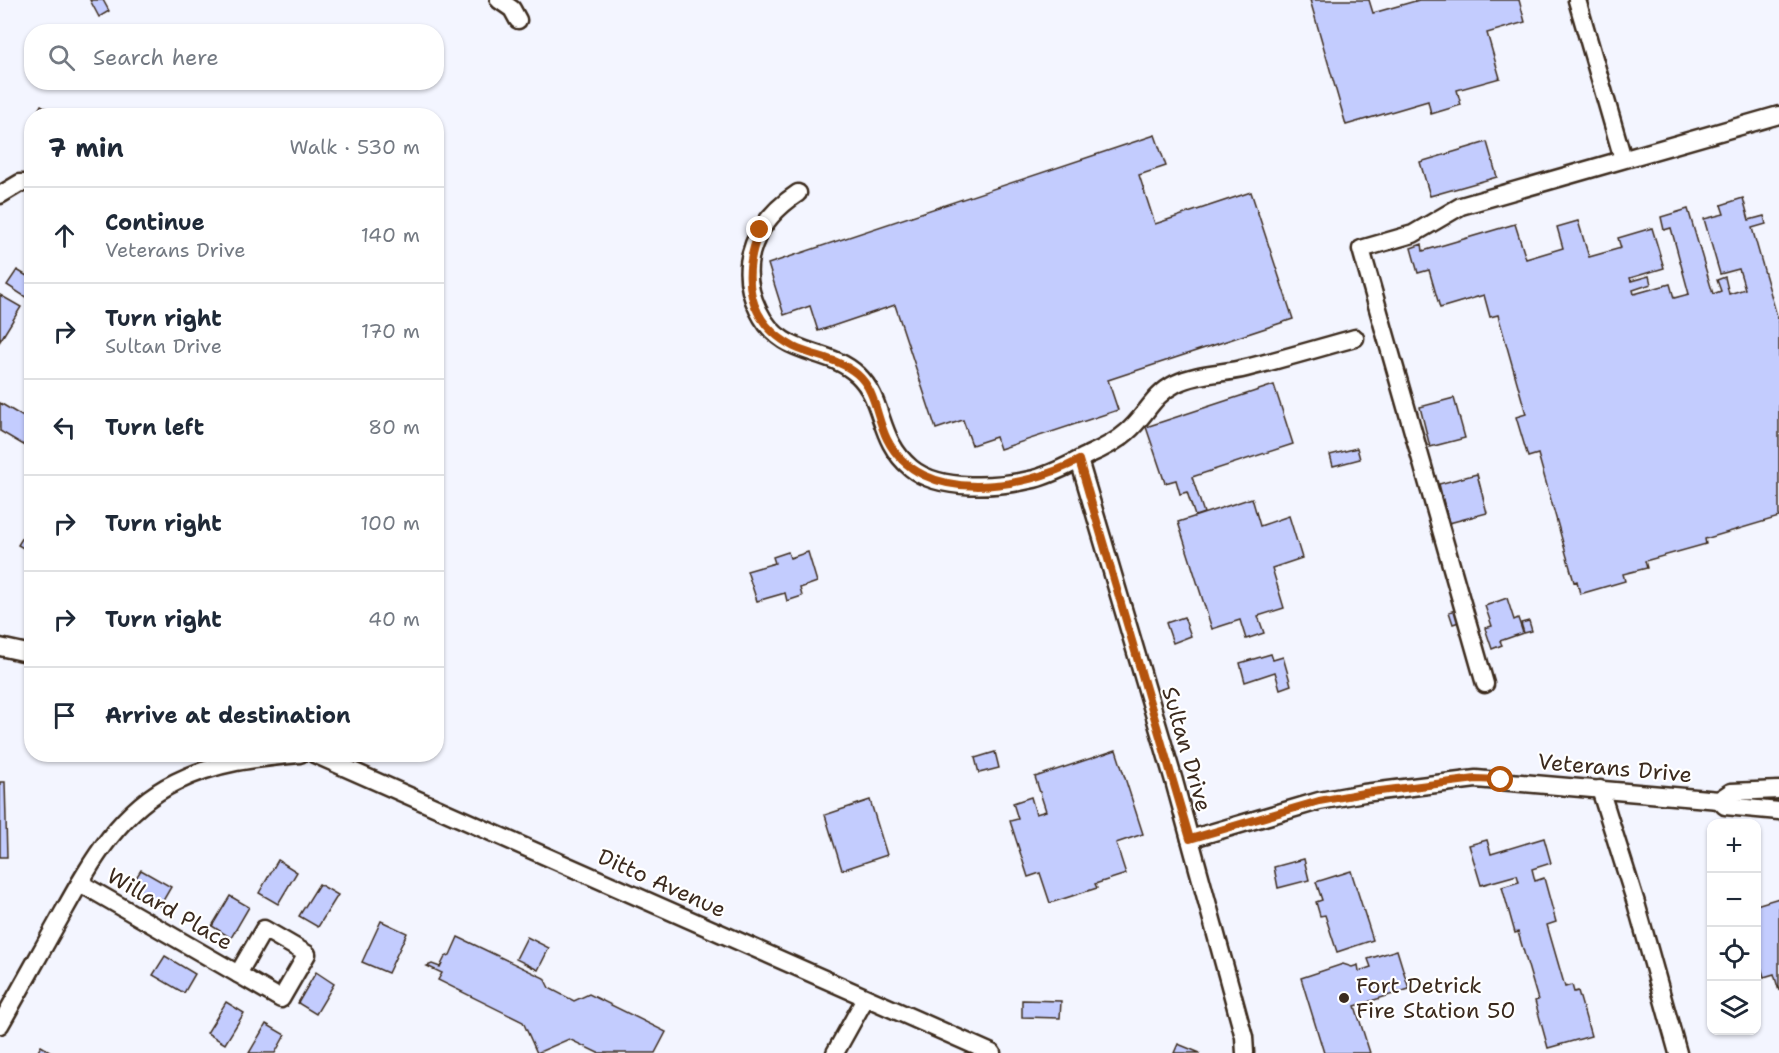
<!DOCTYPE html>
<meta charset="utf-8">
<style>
:root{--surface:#fff;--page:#f6f6f7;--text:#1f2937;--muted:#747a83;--line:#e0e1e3}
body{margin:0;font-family:"Shantell Sans",sans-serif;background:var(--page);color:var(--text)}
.controls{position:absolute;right:18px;bottom:18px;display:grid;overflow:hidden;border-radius:12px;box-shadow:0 2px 4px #0004}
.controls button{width:54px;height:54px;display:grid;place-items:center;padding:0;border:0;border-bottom:2px solid var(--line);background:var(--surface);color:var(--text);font:30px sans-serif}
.stop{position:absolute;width:18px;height:18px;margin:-14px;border:4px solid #b45309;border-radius:50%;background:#fff}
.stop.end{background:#b45309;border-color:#fff;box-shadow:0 2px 6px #0008}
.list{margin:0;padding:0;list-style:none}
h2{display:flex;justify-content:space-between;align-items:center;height:78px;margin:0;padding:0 24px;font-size:26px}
h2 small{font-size:20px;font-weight:400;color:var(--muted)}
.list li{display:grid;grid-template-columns:39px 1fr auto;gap:18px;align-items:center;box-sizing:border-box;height:96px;padding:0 24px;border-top:2px solid var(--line)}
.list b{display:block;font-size:22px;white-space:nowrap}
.list p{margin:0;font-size:20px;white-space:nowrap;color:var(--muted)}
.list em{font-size:20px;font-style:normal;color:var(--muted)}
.icon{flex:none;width:33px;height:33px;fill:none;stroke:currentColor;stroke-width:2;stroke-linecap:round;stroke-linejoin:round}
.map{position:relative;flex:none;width:1779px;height:1053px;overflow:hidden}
.search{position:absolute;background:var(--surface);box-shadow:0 2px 4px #0004;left:24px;top:24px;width:420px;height:66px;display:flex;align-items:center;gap:15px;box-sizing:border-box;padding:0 21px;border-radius:24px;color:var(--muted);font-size:22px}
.panel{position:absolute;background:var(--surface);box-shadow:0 2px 4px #0004;left:24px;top:108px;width:420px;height:654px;border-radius:24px}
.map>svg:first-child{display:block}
.building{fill:#c3ccfe;stroke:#3b2a1e;stroke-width:1.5}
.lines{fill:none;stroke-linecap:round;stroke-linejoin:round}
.minor-casing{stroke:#3b2a1e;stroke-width:21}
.minor{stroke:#fff;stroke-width:16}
.route{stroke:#b45309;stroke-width:8}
.poi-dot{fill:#3b2a1e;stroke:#fff;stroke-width:2}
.labels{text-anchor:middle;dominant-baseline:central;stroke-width:4.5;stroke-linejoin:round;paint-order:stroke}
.street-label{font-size:22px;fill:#3b2a1e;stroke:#fff}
.poi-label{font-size:22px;fill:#3b2a1e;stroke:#fff;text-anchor:start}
</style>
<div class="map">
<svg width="1779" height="1053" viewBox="0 0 1779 1053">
<rect width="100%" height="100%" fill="#f3f5ff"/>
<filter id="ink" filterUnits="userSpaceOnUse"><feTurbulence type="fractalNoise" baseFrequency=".0167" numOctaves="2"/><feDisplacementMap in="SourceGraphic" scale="12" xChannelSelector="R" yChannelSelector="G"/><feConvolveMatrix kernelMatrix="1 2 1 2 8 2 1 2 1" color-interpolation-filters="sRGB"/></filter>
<g filter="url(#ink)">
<g class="building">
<path d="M 90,0 L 103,0 L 109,11 L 99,17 Z"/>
<path d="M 1310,0 L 1369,0 L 1373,13 L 1419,0 L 1519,0 L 1525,22 L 1487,33 L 1500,78 L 1457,90 L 1461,105 L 1431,114 L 1428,101 L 1346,125 Z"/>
<path d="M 41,105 L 59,116 L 35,116 Z"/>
<path d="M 1155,135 L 1166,166 L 1139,175 L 1155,224 L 1251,192 L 1293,319 L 1108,380 L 1118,410 L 1000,449 L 996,437 L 972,445 L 963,420 L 936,429 L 895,305 L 818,331 L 810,306 L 784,315 L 768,264 Z"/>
<path d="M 1487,142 L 1497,177 L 1430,196 L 1420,162 Z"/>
<path d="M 1743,198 L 1749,220 L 1764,216 L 1766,224 L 1752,228 L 1779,323 L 1779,517 L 1705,539 L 1706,544 L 1645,561 L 1647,568 L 1623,574 L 1625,581 L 1580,594 L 1577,581 L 1574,582 L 1538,454 L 1528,457 L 1516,417 L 1526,414 L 1498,315 L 1490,317 L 1484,295 L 1440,308 L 1429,270 L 1418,273 L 1411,248 L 1422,244 L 1423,251 L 1515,224 L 1526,259 L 1563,248 L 1557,227 L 1578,221 L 1589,257 L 1621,248 L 1618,238 L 1652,228 L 1664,268 L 1630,278 L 1631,281 L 1649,276 L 1651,284 L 1633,290 L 1634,294 L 1670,284 L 1674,298 L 1689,294 L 1671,228 L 1664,230 L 1661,217 L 1688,209 L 1713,294 L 1721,291 L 1717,280 L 1725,277 L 1729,294 L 1745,289 L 1739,269 L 1720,274 L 1704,219 L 1724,214 L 1721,205 Z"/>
<path d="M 17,270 L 32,279 L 32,291 L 27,298 L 7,285 Z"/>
<path d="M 0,295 L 21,307 L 0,341 Z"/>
<path d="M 1274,385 L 1293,444 L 1192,477 L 1204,513 L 1195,516 L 1187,492 L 1180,494 L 1176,480 L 1165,483 L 1146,427 Z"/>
<path d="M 1454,398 L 1465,438 L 1430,447 L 1420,407 Z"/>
<path d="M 0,403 L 32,422 L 32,450 L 0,431 Z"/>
<path d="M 1357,448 L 1360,459 L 1333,466 L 1330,455 Z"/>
<path d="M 1477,474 L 1487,513 L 1449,523 L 1439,484 Z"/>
<path d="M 1252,498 L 1260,526 L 1289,516 L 1302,558 L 1272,568 L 1284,608 L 1258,616 L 1264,633 L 1246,639 L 1240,620 L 1212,629 L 1178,522 Z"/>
<path d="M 31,524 L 32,524 L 32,553 L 18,545 Z"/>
<path d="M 788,552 L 790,558 L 808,552 L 817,582 L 800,588 L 802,596 L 787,601 L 785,593 L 757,601 L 747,571 L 775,563 L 773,557 Z"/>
<path d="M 1507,598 L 1514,620 L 1518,618 L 1523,633 L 1500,641 L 1502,645 L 1492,649 L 1485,628 L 1492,626 L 1485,606 Z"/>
<path d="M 1471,605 L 1474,617 L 1453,624 L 1449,612 Z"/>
<path d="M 1184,617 L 1191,636 L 1173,643 L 1166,623 Z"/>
<path d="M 1529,621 L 1532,631 L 1524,633 L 1521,623 Z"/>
<path d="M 1271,654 L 1273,660 L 1283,657 L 1291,685 L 1280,689 L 1275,672 L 1245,682 L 1240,663 Z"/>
<path d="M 1116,750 L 1143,834 L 1116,843 L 1126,874 L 1095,884 L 1097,888 L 1050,903 L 1040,873 L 1028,877 L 1010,821 L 1018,819 L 1013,803 L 1031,797 L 1036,814 L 1046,811 L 1035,777 Z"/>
<path d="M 995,752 L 999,768 L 979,773 L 975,758 Z"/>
<path d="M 0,782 L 5,782 L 7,857 L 0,857 Z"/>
<path d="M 870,800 L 887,855 L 842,870 L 825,815 Z"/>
<path d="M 1544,838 L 1551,863 L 1532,869 L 1535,881 L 1544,878 L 1556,922 L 1547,925 L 1565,987 L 1572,985 L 1574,992 L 1578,991 L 1591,1036 L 1548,1048 L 1535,1001 L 1538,1000 L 1518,932 L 1515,933 L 1502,887 L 1519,882 L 1517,875 L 1481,885 L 1469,845 L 1487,840 L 1491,854 Z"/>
<path d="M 1304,859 L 1309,880 L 1278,888 L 1274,867 Z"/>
<path d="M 278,860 L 297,872 L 278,904 L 259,893 Z"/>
<path d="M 141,870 L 171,887 L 160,906 L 129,889 Z"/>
<path d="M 1351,871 L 1373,940 L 1337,952 L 1325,915 L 1320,916 L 1316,902 L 1322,900 L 1316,882 Z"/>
<path d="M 319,884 L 338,895 L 318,927 L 299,916 Z"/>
<path d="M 230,896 L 249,907 L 231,938 L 212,926 Z"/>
<path d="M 1779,898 L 1779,991 L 1774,974 L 1764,977 L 1756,950 L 1756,905 Z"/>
<path d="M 381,921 L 407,933 L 388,973 L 362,962 Z"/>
<path d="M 458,937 L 544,978 L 549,988 L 574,1001 L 589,994 L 666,1032 L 655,1053 L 598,1053 L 569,1039 L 537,1053 L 523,1022 L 438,980 L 442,973 L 427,966 L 432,964 L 440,967 L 445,957 L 450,955 Z"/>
<path d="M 527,937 L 549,948 L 538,970 L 516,959 Z"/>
<path d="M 1397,950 L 1409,989 L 1355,1006 L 1370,1053 L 1324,1053 L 1301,978 L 1343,964 L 1352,967 L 1358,965 L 1359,971 L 1371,967 L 1368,959 Z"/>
<path d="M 165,956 L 195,974 L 184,993 L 153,975 Z"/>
<path d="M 316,972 L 334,984 L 316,1014 L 298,1003 Z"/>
<path d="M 1022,1000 L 1061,1001 L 1060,1018 L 1022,1017 Z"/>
<path d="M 226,1002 L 244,1013 L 225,1044 L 207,1033 Z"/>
<path d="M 266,1024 L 285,1035 L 275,1053 L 249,1053 Z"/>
<path d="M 1178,1044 L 1200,1053 L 1174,1053 Z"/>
<path d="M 41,1046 L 53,1053 L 37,1053 Z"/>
</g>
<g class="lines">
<g class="minor-casing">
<g id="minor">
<path d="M 499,0 L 512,9 L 518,20"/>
<path d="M 1577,0 L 1623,159"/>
<path d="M 798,193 C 757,220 735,263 758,310 C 782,360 826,345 858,375 C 885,401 877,440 911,468 C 940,492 1000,487 1034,479 C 1053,474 1071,464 1088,455 C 1102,449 1116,442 1127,432 C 1145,417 1153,395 1175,384 C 1197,373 1222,374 1246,368 C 1282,359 1319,348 1355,338"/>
<path d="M 0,195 L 20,183 L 32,183"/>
<path d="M 1079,460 L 1174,781 L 1244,1037 L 1245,1053"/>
<path d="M 0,647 L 32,654"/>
<path d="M 1485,684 L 1361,249 L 1413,234 L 1461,206 L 1779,115"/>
<path d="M 314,754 L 992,1053"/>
<path d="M 1600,789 L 1636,903 L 1678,1053"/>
<path d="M 1719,800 L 1725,806 L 1779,811"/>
<path d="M 1190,839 L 1319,801 L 1364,793 L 1476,779 L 1719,800 L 1731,792 L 1779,790"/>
<path d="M 80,883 L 238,974"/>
<path d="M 264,929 L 307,954 L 281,999 L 238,974 Z"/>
<path d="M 0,1025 C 19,992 37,959 56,925 C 87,870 116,811 176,782 C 216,762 256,758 300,754"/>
<path d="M 835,1053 L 865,999"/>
</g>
</g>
<use href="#minor" class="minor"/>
</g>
</g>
<g class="lines" filter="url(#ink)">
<path class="route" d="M 760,230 C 741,275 746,322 794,347 C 815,357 838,358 857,374 C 876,390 876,417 887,439 C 921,507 1025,489 1079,460 L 1190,839 L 1319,801 L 1364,793 L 1476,779 L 1501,780"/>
</g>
<circle class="poi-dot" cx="1344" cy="998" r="6"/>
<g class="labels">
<g class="street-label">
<text transform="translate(1187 749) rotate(74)">Sultan Drive</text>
<text transform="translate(1615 768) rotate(5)">Veterans Drive</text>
<text transform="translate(662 883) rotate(24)">Ditto Avenue</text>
<text transform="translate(170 909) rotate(30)">Willard Place</text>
</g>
<g class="poi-label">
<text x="1356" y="985">Fort Detrick<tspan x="1356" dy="25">Fire Station 50</tspan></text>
</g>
</g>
</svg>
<div class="controls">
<button>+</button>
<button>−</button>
<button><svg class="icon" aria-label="locate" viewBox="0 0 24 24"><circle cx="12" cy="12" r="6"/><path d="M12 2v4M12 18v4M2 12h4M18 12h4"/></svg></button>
<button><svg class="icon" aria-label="layers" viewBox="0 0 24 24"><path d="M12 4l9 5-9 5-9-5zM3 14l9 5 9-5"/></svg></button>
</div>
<div class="stop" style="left:1501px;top:780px"></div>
<div class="stop end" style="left:760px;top:230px"></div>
<div class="search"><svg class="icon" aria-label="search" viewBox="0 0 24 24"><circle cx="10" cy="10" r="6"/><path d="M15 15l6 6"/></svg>Search here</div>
<section class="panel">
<h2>7 min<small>Walk · 530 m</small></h2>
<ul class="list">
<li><svg class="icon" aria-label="ahead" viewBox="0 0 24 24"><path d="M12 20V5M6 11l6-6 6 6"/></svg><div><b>Continue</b><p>Veterans Drive</p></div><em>140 m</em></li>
<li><svg class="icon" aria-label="right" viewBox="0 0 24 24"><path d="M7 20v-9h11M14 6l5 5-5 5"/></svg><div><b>Turn right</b><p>Sultan Drive</p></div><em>170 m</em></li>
<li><svg class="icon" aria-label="left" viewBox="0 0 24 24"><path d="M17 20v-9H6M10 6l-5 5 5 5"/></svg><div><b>Turn left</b></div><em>80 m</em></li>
<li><svg class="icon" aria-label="right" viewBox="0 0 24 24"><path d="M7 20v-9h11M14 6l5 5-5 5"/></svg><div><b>Turn right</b></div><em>100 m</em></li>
<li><svg class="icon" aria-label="right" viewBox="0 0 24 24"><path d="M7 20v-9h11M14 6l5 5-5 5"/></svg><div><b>Turn right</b></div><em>40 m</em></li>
<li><svg class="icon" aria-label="arrive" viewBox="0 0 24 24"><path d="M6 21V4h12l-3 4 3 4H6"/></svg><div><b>Arrive at destination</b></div></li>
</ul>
</section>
</div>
